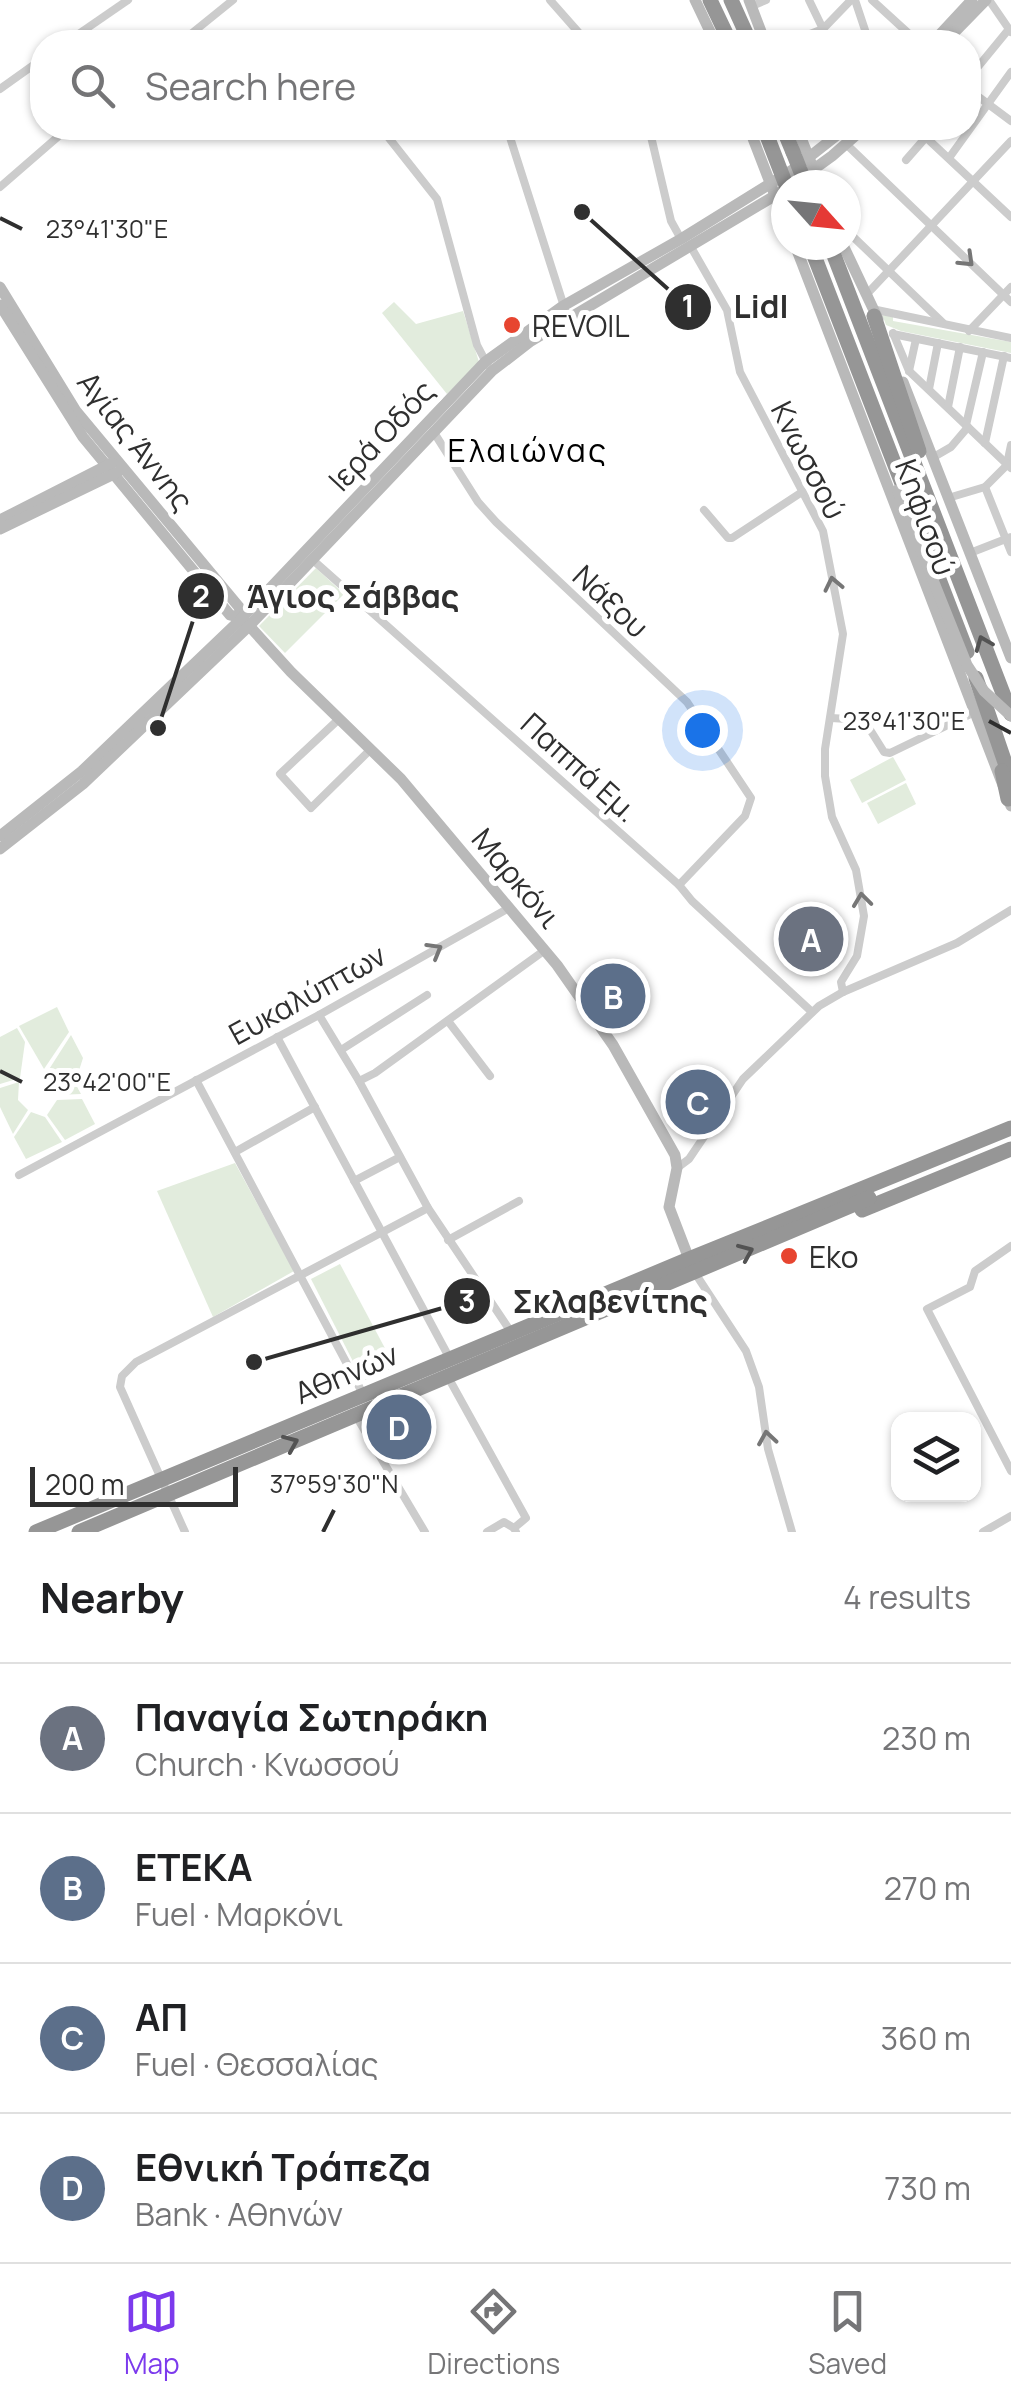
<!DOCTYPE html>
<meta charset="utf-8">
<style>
:root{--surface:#fff;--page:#f2f2f2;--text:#202124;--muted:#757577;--line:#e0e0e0;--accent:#7c3aed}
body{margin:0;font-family:Manrope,sans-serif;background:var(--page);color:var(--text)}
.controls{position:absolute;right:30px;bottom:30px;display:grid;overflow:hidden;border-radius:20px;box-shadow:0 2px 8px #0004}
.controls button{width:90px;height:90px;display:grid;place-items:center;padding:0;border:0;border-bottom:2px solid var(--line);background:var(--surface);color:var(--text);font:50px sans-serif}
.compass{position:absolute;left:771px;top:170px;width:90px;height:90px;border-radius:50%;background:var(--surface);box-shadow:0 2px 8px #0004;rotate:117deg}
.scale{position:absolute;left:30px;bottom:25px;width:208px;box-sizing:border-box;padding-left:10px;border:5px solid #2f2f2f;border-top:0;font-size:28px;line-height:35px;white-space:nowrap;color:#2f2f2f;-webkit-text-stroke:8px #fff;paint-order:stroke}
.you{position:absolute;left:702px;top:730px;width:35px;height:35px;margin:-25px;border:8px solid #fff;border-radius:50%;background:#1a73e8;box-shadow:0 0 0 15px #1a73e833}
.badge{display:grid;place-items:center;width:65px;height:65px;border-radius:50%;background:var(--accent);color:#fff;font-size:32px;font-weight:700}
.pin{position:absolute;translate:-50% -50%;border:5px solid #fff;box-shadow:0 2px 10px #0006}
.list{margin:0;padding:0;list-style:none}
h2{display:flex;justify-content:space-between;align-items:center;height:130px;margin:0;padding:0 40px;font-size:42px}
h2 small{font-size:32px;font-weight:400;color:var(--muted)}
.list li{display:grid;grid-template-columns:65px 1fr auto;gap:30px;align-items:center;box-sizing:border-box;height:150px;padding:0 40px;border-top:2px solid var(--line)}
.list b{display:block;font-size:38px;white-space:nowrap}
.list p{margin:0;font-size:32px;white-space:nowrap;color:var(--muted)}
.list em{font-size:32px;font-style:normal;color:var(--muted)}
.icon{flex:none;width:55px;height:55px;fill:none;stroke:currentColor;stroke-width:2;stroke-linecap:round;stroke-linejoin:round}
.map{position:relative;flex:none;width:1011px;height:1532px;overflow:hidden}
.search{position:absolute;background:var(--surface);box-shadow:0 2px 8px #0004;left:30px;right:30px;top:30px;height:110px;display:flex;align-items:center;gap:25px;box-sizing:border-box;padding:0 35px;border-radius:40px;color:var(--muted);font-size:38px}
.sheet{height:730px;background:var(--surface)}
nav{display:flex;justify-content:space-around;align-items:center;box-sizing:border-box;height:140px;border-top:2px solid var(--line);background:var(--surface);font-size:28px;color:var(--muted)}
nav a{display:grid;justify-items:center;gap:5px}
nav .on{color:var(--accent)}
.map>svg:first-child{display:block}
.green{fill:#e2ecdd}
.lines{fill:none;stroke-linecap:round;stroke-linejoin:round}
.street{stroke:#ccc;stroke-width:8}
.secondary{stroke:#b9b9b9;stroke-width:11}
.highway{stroke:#969696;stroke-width:15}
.secondary-bridge{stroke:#b9b9b9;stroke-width:11}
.highway-bridge{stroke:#969696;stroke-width:15}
.oneway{stroke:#767676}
.oneway2{stroke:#535353}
.ticks{fill:none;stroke:#2f2f2f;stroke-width:4}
.poi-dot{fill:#e74530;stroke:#fff;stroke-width:4}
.labels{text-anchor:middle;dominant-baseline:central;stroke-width:10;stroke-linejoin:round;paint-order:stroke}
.poi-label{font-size:30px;fill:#2f2f2f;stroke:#fff;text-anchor:start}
.street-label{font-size:30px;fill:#2f2f2f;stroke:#fff}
.neighbourhood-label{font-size:32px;letter-spacing:2.5px;fill:#000;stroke:#fff}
.ticks-label{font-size:25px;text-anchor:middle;fill:#2f2f2f;stroke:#fff;stroke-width:10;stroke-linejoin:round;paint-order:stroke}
.leader{fill:none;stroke:#2f2f2f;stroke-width:4}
.callout-dot{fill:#2f2f2f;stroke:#fff;stroke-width:4}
.mark-label{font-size:30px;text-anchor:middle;font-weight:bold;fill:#fff}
.callout-label{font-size:32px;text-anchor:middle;font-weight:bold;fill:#2f2f2f;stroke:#fff;stroke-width:10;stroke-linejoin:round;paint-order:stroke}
</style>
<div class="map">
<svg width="1011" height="1532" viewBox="0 0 1011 1532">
<rect width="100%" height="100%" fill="#fff"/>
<g class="green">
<path d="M 394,302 L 416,324 L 463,311 L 479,362 L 447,394 L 382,313 Z"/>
<path d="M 882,314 L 893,316 L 893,321 L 1011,342 L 1011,353 L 901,331 L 886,325 Z"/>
<path d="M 316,568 L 344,594 L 285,653 L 259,626 Z"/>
<path d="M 893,757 L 906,780 L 862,803 L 850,780 Z"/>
<path d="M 906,783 L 916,804 L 878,824 L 867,803 Z"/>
<path d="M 57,1007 L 69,1032 L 44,1069 L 19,1026 Z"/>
<path d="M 17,1028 L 25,1042 L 20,1078 L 0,1084 L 0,1037 Z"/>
<path d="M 71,1035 L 83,1058 L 75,1083 L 81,1094 L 58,1095 L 46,1074 Z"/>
<path d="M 19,1082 L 18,1100 L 28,1110 L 13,1134 L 0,1107 L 0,1088 Z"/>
<path d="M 82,1099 L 95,1124 L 65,1140 L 47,1115 L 57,1100 Z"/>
<path d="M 31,1112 L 45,1117 L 62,1142 L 26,1159 L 14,1137 Z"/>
<path d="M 235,1163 L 294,1271 L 213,1317 L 157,1191 Z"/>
<path d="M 340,1264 L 395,1367 L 363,1381 L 311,1279 Z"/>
</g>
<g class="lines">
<g class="street">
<path d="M 550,0 L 587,42"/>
<path d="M 809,0 L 823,29"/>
<path d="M 855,0 L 869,42"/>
<path d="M 872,0 L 918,42"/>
<path d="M 989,0 L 1011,32"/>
<path d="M 752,6 L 766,0"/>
<path d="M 67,42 L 128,0"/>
<path d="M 181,42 L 233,0"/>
<path d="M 789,42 L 823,29 L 851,0"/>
<path d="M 968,79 L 1009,29"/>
<path d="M 0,89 L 42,59"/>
<path d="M 968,89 L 1011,121"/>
<path d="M 381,128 L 437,199 L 477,345 L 488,366"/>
<path d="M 649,128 L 671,221 L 681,239"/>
<path d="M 916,128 L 1011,217"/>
<path d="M 508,131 L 568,319"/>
<path d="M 846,144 L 1011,302"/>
<path d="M 949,158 L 1011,72"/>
<path d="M 906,160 L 934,128"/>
<path d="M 0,187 L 68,128"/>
<path d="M 846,230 L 943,323"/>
<path d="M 691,247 L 727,310 L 740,372 L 823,531 L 843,634 L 825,749 L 825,776 L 832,817 L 856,870 L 864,916 L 857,956 L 841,982 L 843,992"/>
<path d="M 866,295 L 1011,141"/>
<path d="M 872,309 L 1011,338"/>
<path d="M 969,331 L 1011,287"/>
<path d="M 893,333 L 909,371 L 1011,468"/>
<path d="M 893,334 L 1011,358"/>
<path d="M 909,371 L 916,339"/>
<path d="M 929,389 L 938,343"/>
<path d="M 948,407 L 960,347"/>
<path d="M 966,425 L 983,352"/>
<path d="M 433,431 L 478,502 L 496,522 L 687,702 L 751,798 L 745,816 L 679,885"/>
<path d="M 985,443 L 1004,356"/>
<path d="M 932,458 L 951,447 L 968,427"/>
<path d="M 1007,464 L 1011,445"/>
<path d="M 985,487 L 1011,552"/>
<path d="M 948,498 L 985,487 L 1008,464"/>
<path d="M 704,510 L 728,538 L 732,538 L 802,492"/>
<path d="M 970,553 L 1011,537"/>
<path d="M 314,561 L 679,885 L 692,901 L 812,1012"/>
<path d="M 831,718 L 864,720 L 884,752 L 890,753 L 975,712"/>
<path d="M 339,719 L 280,774 L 311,808 L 371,749"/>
<path d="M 319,1015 L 359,1081 L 428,1208 L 511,1332"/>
<path d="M 448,1021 L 490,1076"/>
<path d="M 277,1037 L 450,1359"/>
<path d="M 341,1050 L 427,995"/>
<path d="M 196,1080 L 363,1394"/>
<path d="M 359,1081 L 375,1073 L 545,950"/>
<path d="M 235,1152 L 315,1107"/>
<path d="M 677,1168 L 689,1159 L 743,1079 L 819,1006 L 843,992 L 957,943 L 1011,910"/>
<path d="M 19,1175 L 319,1015 L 509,908"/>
<path d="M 354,1181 L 400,1157"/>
<path d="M 448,1240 L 519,1201"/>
<path d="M 1011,1246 L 975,1271 L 970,1287 L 927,1309 L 1011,1471"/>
<path d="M 695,1273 L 746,1351 L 759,1387 L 768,1449 L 792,1532"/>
<path d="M 448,1377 L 526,1518 L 514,1528 L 516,1532"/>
<path d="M 356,1416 L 425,1532"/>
<path d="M 185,1532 L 120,1387 L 122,1376 L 136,1362 L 428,1208"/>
<path d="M 487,1532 L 504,1522 L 514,1528"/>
<path d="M 983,1532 L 1011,1516"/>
</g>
<g class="secondary">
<path d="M 695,0 L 715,42"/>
<path d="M 749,0 L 765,42"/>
<path d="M 933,42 L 972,0"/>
<path d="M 945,42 L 986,0"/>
<path d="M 749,128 L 786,224"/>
<path d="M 797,128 L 820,185"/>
<path d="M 792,185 L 832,156 L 864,128"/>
<path d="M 795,245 L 1011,806"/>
<path d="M 843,245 L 878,319"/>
<path d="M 0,287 L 76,411 L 239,607 L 242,618 L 291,672 L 401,779 L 557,965 L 613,1045 L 675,1155 L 677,1168 L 669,1207 L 689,1259"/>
<path d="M 0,305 L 83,437 L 230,615 L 242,618"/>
<path d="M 903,382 L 1011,658"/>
<path d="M 0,520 L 112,463"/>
<path d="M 0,529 L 118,472"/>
<path d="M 0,836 L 82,771 L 238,622 L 485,362 L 563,306 L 681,239 L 794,169 L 846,128"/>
<path d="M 0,849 L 83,784 L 249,626 L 492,371 L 531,341 L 786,189"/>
</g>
<g class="highway">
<path d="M 710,0 L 730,42"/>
<path d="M 731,0 L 750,42"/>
<path d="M 783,128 L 793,152"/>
<path d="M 810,245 L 967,652"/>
<path d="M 830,245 L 1011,714"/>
<path d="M 874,316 L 919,451"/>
<path d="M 976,678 L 1011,780"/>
<path d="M 1002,771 L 1008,799"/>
<path d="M 862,1210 L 1011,1149"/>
<path d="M 36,1532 L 689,1259 L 1011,1128"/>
<path d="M 79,1532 L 869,1198"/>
</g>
<path class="secondary-bridge" d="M 897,490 L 967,665 L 984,691 L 1011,716"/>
<g class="highway-bridge">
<path d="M 764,128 L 786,185"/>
<path d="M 793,152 L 806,185"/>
</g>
</g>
<defs><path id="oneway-chevron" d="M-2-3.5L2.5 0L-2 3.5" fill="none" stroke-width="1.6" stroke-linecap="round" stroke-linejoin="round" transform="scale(2.5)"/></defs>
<g class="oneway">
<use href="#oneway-chevron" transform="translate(967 260) rotate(44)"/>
<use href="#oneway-chevron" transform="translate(833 584) rotate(-102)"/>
<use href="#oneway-chevron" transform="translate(862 900) rotate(-97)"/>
<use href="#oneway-chevron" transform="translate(435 950) rotate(-30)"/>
<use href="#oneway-chevron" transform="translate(767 1438) rotate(-99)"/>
</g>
<g class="oneway2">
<use href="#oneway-chevron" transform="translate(983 643) rotate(-112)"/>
<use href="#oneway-chevron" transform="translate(746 1252) rotate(-23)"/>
<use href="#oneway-chevron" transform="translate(291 1443) rotate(-23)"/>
</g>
<path class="ticks" d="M 0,218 L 22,229M 989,721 L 1011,733M 0,1071 L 22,1082M 323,1532 L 334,1510"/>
<g class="poi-dot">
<circle cx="512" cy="325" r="10"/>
<circle cx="789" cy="1256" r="10"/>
</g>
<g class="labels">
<g class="poi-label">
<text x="532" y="325">REVOIL</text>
<text x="809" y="1256">Eko</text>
</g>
<g class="street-label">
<text transform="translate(381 435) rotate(-47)">Ιερά Οδός</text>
<text transform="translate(136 441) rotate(52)">Αγίας Άννης</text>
<text transform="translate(809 460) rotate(63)">Κνωσσού</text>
<text transform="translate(926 517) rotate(70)">Κηφισού</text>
<text transform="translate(611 601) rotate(43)">Νάξου</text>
<text transform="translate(580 767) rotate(42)">Παππά Εμ.</text>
<text transform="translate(517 878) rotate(50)">Μαρκόνι</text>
<text transform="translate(307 994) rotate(-29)">Ευκαλύπτων</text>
<text transform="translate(346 1373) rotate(-23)">Αθηνών</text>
</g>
<g class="neighbourhood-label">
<text x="528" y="450">Ελαιώνας</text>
</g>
</g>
<g class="ticks-label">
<text x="107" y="238">23°41'30"E</text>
<text x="904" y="730">23°41'30"E</text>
<text x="107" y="1091">23°42'00"E</text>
<text x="334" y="1493">37°59'30"N</text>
</g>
<path class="leader" d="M582 212L688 307M158 728L201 596M254 1362L467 1301"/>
<g class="callout-dot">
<circle cx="582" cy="212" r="10"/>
<circle cx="158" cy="728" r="10"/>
<circle cx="254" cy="1362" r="10"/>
<circle cx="688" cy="307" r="25"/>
<circle cx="201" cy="596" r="25"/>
<circle cx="467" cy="1301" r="25"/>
</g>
<g class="mark-label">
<text x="688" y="317">1</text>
<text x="201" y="607">2</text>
<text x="467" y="1312">3</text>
</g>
<g class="callout-label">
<text x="761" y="318">Lidl</text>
<text x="353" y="608">Άγιος Σάββας</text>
<text x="610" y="1313">Σκλαβενίτης</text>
</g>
</svg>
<div class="controls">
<button><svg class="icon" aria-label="layers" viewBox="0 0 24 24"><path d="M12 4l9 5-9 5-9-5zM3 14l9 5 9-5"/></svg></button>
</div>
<svg class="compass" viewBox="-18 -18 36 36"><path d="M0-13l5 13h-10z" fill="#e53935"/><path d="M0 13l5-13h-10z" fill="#757577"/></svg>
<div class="scale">200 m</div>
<div class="you"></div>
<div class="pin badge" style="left:811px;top:939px;background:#6b7280">A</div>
<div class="pin badge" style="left:613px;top:996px;background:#5c6f8a">B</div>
<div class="pin badge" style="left:698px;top:1102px;background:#5c6f8a">C</div>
<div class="pin badge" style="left:399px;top:1427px;background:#5c6f8a">D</div>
<div class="search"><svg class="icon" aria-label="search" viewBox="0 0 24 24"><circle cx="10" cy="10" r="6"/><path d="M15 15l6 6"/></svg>Search here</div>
</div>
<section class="sheet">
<h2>Nearby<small>4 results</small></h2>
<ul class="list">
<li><span class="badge" style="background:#6b7280">A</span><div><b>Παναγία Σωτηράκη</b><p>Church · Κνωσσού</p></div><em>230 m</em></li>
<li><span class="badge" style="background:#5c6f8a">B</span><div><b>ΕΤΕΚΑ</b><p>Fuel · Μαρκόνι</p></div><em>270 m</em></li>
<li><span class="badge" style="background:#5c6f8a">C</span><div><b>ΑΠ</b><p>Fuel · Θεσσαλίας</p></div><em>360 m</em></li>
<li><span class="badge" style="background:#5c6f8a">D</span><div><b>Εθνική Τράπεζα</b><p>Bank · Αθηνών</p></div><em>730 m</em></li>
</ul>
</section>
<nav>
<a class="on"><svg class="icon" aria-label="map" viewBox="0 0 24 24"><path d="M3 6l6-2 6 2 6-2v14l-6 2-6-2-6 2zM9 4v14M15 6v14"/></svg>Map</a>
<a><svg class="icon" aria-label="directions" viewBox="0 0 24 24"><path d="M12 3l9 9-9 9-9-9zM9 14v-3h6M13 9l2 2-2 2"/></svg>Directions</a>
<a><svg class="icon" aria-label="saved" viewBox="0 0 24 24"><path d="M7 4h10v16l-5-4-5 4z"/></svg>Saved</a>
</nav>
